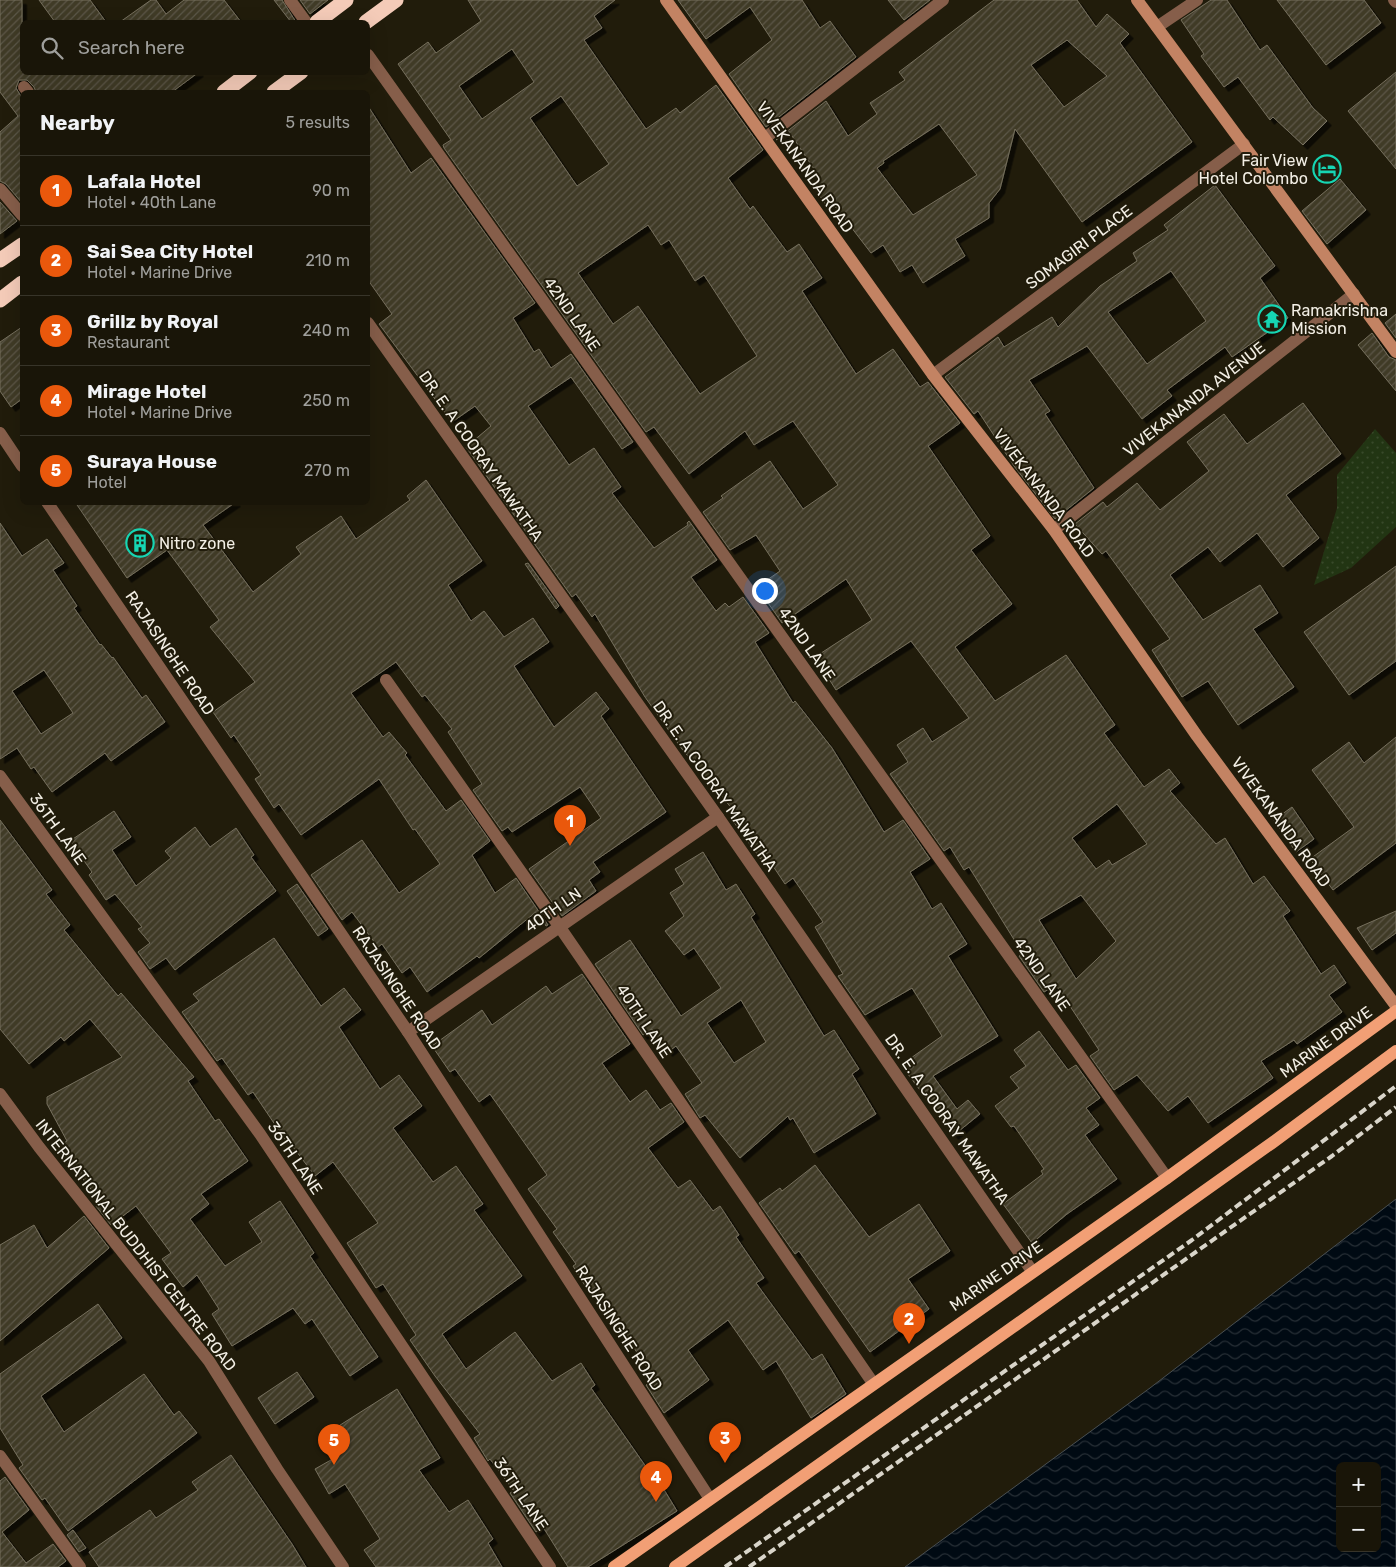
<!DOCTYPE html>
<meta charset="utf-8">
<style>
:root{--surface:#191508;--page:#221e12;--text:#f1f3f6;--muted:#9f9f9c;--line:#373429;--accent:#ea580c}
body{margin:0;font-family:Rubik,sans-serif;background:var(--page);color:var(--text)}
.controls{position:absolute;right:15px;bottom:15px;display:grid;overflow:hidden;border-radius:8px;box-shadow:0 5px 20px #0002}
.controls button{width:45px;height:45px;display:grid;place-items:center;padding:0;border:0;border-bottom:1px solid var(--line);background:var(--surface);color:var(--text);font:25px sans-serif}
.you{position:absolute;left:764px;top:590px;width:18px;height:18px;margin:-12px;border:4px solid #fff;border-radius:50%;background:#1a73e8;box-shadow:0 0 0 8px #1a73e833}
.badge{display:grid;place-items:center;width:32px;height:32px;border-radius:50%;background:var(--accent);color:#fff;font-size:16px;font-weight:700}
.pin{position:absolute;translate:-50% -41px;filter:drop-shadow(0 1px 2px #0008)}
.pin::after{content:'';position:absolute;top:26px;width:18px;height:15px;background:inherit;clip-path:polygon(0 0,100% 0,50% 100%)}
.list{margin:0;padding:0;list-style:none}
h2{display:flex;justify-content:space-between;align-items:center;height:65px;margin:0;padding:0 20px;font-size:21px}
h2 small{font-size:16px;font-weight:400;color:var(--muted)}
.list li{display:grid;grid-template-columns:32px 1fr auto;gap:15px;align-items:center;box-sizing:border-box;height:70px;padding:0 20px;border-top:1px solid var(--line)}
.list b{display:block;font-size:19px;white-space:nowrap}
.list p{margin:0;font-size:16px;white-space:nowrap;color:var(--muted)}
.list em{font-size:16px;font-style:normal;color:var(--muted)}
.icon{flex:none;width:28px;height:28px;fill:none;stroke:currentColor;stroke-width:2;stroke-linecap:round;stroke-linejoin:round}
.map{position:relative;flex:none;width:1396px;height:1567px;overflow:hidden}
.search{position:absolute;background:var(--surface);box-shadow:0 5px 20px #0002;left:20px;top:20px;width:350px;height:55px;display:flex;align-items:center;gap:12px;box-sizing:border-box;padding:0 18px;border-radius:8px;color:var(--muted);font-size:19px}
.panel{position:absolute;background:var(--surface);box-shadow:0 5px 20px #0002;left:20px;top:90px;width:350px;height:415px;border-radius:8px}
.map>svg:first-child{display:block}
.grass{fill:url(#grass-dots)}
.water{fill:url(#water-waves);stroke:#494f52;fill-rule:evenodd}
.building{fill:url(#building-hatch);stroke:#76705d;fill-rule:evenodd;filter:url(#shadow)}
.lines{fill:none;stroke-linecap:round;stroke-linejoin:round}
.street{stroke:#865e4a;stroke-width:12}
.secondary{stroke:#c38363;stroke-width:12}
.primary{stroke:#f29f75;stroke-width:12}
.highway{stroke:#f4cbb8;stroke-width:15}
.rail{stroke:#d9d5ca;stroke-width:4;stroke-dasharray:8 4;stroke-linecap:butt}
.labels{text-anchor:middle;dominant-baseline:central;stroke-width:4;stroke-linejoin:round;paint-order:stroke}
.poi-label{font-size:16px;fill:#f3efe5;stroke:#211c0b;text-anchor:start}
.street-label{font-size:16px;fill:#f3efe5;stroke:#211c0b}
</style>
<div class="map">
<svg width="1396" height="1567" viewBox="0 0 1396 1567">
<defs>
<pattern id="grass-dots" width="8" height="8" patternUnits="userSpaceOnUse" patternTransform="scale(1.25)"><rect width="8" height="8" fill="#223513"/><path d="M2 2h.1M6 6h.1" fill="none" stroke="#38492a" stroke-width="1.8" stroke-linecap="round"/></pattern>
<pattern id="water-waves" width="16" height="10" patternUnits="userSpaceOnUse" patternTransform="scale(1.25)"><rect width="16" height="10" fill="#000a13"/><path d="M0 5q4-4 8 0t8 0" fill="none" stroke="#262e35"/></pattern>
<pattern id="building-hatch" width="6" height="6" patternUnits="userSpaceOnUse" patternTransform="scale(1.25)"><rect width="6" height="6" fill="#403a28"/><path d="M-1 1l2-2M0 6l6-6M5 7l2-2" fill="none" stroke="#5c5747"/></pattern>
<filter id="shadow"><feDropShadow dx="4.5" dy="4.5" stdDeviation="0" flood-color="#0009"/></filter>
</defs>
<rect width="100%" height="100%" fill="#211c0b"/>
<path class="grass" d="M 1375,429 L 1396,453 L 1396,527 L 1351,568 L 1314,585 L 1337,508 L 1337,475 Z"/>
<path class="water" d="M 1396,1199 L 1396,1567 L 905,1567 L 1150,1388 ZM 1340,1466 L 1377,1466 L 1377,1548 L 1340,1548 Z"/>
<g class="building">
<path d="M 0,0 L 22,0 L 22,72 L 199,72 L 172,92 L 36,92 L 34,87 L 27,80 L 19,80 L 16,88 L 22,98 L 22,203 L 6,184 L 0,181 L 0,132 L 18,116 L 0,92 Z"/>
<path d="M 39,0 L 90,0 L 106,22 L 55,22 Z"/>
<path d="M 151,0 L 156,0 L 166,14 L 184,0 L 224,0 L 241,22 L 120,22 Z"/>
<path d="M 274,0 L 282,0 L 296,22 L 291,22 Z"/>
<path d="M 300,0 L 328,0 L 310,14 Z"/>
<path d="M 468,0 L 615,0 L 594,16 L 602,28 L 584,40 L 646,129 L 676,108 L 680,113 L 716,85 L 763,150 L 728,178 L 750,209 L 753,206 L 787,252 L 799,244 L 822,278 L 802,291 L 856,374 L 893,349 L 920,387 L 928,382 L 960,423 L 928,446 L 990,536 L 971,550 L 1012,604 L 955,647 L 995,701 L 1066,655 L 1115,725 L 1104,733 L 1144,787 L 1169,769 L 1180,783 L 1170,791 L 1216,844 L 1225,838 L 1253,884 L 1264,876 L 1290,911 L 1283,916 L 1321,974 L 1334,965 L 1346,983 L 1329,995 L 1342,1012 L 1297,1044 L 1294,1040 L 1261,1061 L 1273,1078 L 1208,1123 L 1188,1096 L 1168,1111 L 1137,1075 L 1114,1090 L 1090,1056 L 1099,1050 L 1056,985 L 1044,992 L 1019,956 L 1023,954 L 969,867 L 964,870 L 950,847 L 944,851 L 890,774 L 908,762 L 897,745 L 923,728 L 932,742 L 969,718 L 911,641 L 836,690 L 815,657 L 872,620 L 846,579 L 782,623 L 757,587 L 780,571 L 756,535 L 730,550 L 703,512 L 723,498 L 721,496 L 770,461 L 803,509 L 838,485 L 793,421 L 754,445 L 745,431 L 689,474 L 654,427 L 646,432 L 444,148 L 443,145 L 451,140 L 398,64 L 428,42 L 436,53 L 481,21 ZM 512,49 L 534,82 L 482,119 L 459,86 ZM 561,96 L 609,164 L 577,186 L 530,118 ZM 648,225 L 661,245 L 669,240 L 695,281 L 704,275 L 757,356 L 700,394 L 638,306 L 613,324 L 578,273 ZM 1117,804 L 1147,844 L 1112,865 L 1109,860 L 1096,869 L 1072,838 ZM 1081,895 L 1116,941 L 1076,979 L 1039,920 Z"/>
<path d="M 678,0 L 802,0 L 820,28 L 830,21 L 856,57 L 766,127 L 729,74 L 772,40 L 750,7 L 706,39 Z"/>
<path d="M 888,0 L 930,0 L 904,20 Z"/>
<path d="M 994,0 L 1077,0 L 1096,27 L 1107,14 L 1129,34 L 1120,43 L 1192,142 L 1082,222 L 1015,129 L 1000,189 L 989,203 L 989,218 L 955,239 L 965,256 L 923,283 L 912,265 L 900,272 L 883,245 L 871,253 L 831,201 L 826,205 L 812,184 L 820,178 L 788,130 L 776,140 L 826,101 L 848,136 L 877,114 L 870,103 L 905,80 L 899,72 ZM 1067,40 L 1107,76 L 1064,107 L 1031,65 ZM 939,124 L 977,175 L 913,215 L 877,168 L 884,163 L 883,161 Z"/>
<path d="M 1211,0 L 1227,0 L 1260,50 L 1267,45 L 1313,108 L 1327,121 L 1303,145 L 1273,117 L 1270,120 L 1238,77 L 1224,87 L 1201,56 L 1204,54 L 1181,20 Z"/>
<path d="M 1277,0 L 1364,0 L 1381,23 L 1326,65 Z"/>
<path d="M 1396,72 L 1396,169 L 1348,111 Z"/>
<path d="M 368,106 L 411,173 L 431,158 L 535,303 L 513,318 L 534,352 L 539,349 L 551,368 L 571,354 L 633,442 L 622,449 L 571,377 L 528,406 L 569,465 L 594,448 L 621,487 L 612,493 L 654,548 L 688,525 L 687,523 L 689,521 L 717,560 L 691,577 L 716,611 L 725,603 L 729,607 L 743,597 L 769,633 L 755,642 L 793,703 L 795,701 L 832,748 L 884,832 L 903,820 L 930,859 L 910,872 L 932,909 L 941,903 L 967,944 L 948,956 L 998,1036 L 933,1076 L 957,1109 L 968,1100 L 980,1114 L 954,1135 L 901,1065 L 942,1036 L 912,988 L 865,1015 L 838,976 L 843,974 L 815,927 L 823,922 L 793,878 L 785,884 L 767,857 L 762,861 L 733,821 L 739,817 L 682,749 L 645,697 L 595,614 L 592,617 L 576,594 L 572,597 L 466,447 L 491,426 L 475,406 L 452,422 L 379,324 L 392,314 L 368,280 Z"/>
<path d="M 1340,179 L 1366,210 L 1327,244 L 1302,211 Z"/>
<path d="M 1215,185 L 1275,266 L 1260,278 L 1288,318 L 1232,357 L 1225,347 L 1167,390 L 1172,396 L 1142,419 L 1087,346 L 1029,380 L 1050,411 L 1045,414 L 1094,488 L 1055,519 L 1014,466 L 978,411 L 974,414 L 945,377 L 998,337 L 1004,347 L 1052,317 L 1058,327 L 1100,286 L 1137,261 L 1133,253 L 1168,230 L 1164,225 ZM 1171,271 L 1206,321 L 1147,364 L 1108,312 Z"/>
<path d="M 0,202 L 17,221 L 0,234 Z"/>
<path d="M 1396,314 L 1396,338 L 1385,323 Z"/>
<path d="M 22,327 L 22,399 L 11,407 L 0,391 L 0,342 Z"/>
<path d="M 1372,333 L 1389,357 L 1396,360 L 1396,391 L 1358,345 Z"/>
<path d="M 1303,403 L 1341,454 L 1286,495 L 1319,538 L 1283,567 L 1257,533 L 1220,562 L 1208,547 L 1170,575 L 1203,620 L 1260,585 L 1278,613 L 1253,629 L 1294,687 L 1238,725 L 1208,681 L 1182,697 L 1152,650 L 1170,639 L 1106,551 L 1102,554 L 1075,524 L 1103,502 L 1107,507 L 1137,483 L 1160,510 L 1209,471 L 1187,442 L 1224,414 L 1247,444 Z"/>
<path d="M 426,480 L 482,561 L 448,585 L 471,621 L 484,611 L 504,637 L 533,618 L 549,642 L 514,666 L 554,727 L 596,692 L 609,709 L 601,716 L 666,812 L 593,862 L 600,872 L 589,880 L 596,891 L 562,916 L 529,869 L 601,818 L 580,787 L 512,832 L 508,827 L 502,831 L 473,790 L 482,784 L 448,732 L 452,729 L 425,695 L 422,697 L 396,662 L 351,693 L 383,737 L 389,732 L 407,753 L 405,755 L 446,811 L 461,800 L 490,841 L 472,855 L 495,893 L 516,878 L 548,925 L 546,926 L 536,912 L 479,958 L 477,956 L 427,992 L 410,967 L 402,973 L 382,944 L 378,947 L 352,912 L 342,920 L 311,875 L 362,840 L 399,893 L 440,864 L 415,829 L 413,830 L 379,779 L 301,835 L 279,804 L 274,808 L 255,779 L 261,775 L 234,735 L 231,738 L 213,712 L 255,682 L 210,627 L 219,620 L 167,550 L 127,578 L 75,502 L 236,502 L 203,525 L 253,592 L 301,554 L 296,547 L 341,516 L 356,539 L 410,500 L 407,496 Z"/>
<path d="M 0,523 L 22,556 L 47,539 L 64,563 L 53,570 L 77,606 L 74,608 L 100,645 L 101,644 L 112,658 L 113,657 L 142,698 L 146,695 L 165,722 L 111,761 L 105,753 L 52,792 L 34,767 L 31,769 L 17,748 L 0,759 ZM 44,670 L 73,713 L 41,734 L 12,691 Z"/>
<path d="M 528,563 L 559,606 L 556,609 L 525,564 Z"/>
<path d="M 1396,566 L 1396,661 L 1349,695 L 1304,632 Z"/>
<path d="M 1396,737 L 1396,843 L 1333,890 L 1310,859 L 1354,827 L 1312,770 L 1349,742 L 1364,763 Z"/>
<path d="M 1292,807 L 1314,839 L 1296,852 L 1274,820 Z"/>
<path d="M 114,811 L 131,837 L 112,850 L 136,886 L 171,858 L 165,851 L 195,827 L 210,847 L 236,828 L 254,855 L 251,857 L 276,891 L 175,970 L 166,958 L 150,969 L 138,952 L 150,943 L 138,929 L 142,927 L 115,894 L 106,900 L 89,875 L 92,872 L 70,841 Z"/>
<path d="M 0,820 L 52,890 L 46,894 L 70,925 L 64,930 L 118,996 L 121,993 L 194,1077 L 188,1081 L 215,1121 L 219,1119 L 248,1161 L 201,1194 L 209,1204 L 190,1219 L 225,1266 L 262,1242 L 249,1222 L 280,1201 L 314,1253 L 310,1256 L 378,1357 L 350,1376 L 312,1319 L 305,1324 L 293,1308 L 232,1346 L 212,1314 L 219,1309 L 197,1275 L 183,1287 L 162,1259 L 171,1253 L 136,1206 L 111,1225 L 96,1206 L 101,1202 L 80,1175 L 78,1176 L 58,1147 L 67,1141 L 47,1104 L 47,1097 L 122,1057 L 90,1019 L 64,1041 L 61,1037 L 29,1064 L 0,1029 Z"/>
<path d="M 703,852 L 726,890 L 736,884 L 755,914 L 751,917 L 824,1036 L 834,1030 L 859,1069 L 852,1074 L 876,1114 L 814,1153 L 793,1118 L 790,1120 L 788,1116 L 740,1158 L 705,1115 L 700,1118 L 685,1094 L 702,1083 L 676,1046 L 668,1052 L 652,1029 L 643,1035 L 595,964 L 630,940 L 681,1016 L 721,988 L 694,948 L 684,955 L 665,931 L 684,916 L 670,893 L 684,884 L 675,869 ZM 741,1000 L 766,1042 L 734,1063 L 707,1023 Z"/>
<path d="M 297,884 L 328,929 L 318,936 L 287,891 Z"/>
<path d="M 1396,911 L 1396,933 L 1372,950 L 1357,928 Z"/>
<path d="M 274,938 L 321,1006 L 344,988 L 361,1010 L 339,1027 L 380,1089 L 399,1075 L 422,1106 L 393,1128 L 433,1182 L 456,1166 L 483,1204 L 474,1210 L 522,1276 L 442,1334 L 466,1369 L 515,1332 L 552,1381 L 581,1363 L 595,1385 L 591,1388 L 658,1484 L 660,1483 L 677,1511 L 588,1567 L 568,1567 L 543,1527 L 536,1532 L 510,1493 L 514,1491 L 490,1459 L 488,1461 L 474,1438 L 480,1434 L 435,1376 L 410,1340 L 416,1335 L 383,1284 L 376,1288 L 347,1243 L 378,1223 L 333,1162 L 315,1176 L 287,1139 L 286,1141 L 253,1092 L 248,1095 L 222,1058 L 217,1061 L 182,1012 L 199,1001 L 193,994 Z"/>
<path d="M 582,974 L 630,1044 L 602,1063 L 630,1102 L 646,1090 L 660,1110 L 671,1103 L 684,1122 L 648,1148 L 678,1188 L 690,1180 L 713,1211 L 720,1206 L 739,1235 L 736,1237 L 764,1278 L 756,1283 L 812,1360 L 822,1354 L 846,1394 L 811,1418 L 776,1361 L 763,1370 L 728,1320 L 688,1350 L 709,1380 L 664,1413 L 646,1385 L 655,1378 L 612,1317 L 609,1318 L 595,1295 L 592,1297 L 573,1266 L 576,1264 L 553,1232 L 557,1229 L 528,1189 L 547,1175 L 490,1094 L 479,1102 L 455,1069 L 450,1072 L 432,1046 L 482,1010 L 492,1025 L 546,986 L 552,994 Z"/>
<path d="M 1039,1031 L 1068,1070 L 1076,1065 L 1100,1098 L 1086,1108 L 1099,1125 L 1085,1135 L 1117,1179 L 1067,1214 L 1032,1243 L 1003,1204 L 1043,1174 L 1041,1171 L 1044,1169 L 1014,1126 L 1011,1127 L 995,1106 L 1019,1088 L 1010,1077 L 1026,1066 L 1014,1050 Z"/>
<path d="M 815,1165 L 869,1237 L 919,1204 L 950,1251 L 908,1279 L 929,1309 L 870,1352 L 799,1251 L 795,1254 L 759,1203 L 780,1188 L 782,1191 Z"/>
<path d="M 84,1216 L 109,1248 L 0,1341 L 0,1245 L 34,1225 L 47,1248 Z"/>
<path d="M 98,1304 L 122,1338 L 41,1396 L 64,1432 L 144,1374 L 174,1415 L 179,1411 L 197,1433 L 68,1531 L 45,1498 L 42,1500 L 19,1468 L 23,1465 L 0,1428 L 0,1374 Z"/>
<path d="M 297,1372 L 314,1397 L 275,1424 L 258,1398 Z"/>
<path d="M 397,1389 L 440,1458 L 419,1470 L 449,1512 L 468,1500 L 493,1539 L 488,1543 L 502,1567 L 376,1567 L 364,1550 L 380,1539 L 345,1484 L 329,1494 L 315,1469 L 338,1456 L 326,1434 Z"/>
<path d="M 231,1455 L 292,1544 L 306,1567 L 99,1567 L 89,1552 L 150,1510 L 156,1518 L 198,1490 L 192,1482 Z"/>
<path d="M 5,1477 L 29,1510 L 2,1532 L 26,1563 L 53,1544 L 66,1561 L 58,1567 L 0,1567 L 0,1481 Z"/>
<path d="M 73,1530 L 86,1548 L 79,1552 L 67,1535 Z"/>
</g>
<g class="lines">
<g class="street">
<path d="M 290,0 L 306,22"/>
<path d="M 1394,0 L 1396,2"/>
<path d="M 1157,27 L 1197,0"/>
<path d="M 368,55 L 1167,1178"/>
<path d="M 24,87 L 28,92"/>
<path d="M 765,138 L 943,0"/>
<path d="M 0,189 L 22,215"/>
<path d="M 368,323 L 718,817 L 1032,1271"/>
<path d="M 933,375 L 1244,144"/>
<path d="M 0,433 L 22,466"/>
<path d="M 47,502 L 408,1032 L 710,1499"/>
<path d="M 1054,530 L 1354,294"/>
<path d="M 386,680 L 559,926 L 873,1383"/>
<path d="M 0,776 L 260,1134 L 550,1567"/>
<path d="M 408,1032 L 718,817"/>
<path d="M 0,1094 L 39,1147 L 209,1361 L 277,1469 L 343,1567"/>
<path d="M 0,1456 L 80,1567"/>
</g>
<g class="secondary">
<path d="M 666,0 L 933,375 L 1054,530 L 1197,736 L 1396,1006"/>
<path d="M 1137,0 L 1396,352"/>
</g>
<g class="primary">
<path d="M 614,1567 L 1167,1178 L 1396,1011"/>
<path d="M 675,1567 L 1272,1143 L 1396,1051"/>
</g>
<g class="highway">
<path d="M 317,22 L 346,0"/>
<path d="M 366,22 L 396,0"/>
<path d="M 224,92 L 250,72"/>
<path d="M 274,92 L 301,72"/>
<path d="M 0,260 L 22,245"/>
<path d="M 0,300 L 22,283"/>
</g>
<g class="rail">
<path d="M 725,1567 L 1192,1240 L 1396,1086"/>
<path d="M 749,1567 L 1332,1156 L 1396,1107"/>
</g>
</g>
<defs>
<g id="hotel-ring" transform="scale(1.4375)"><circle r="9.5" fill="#211c0b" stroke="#16d5b3" stroke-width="1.5"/><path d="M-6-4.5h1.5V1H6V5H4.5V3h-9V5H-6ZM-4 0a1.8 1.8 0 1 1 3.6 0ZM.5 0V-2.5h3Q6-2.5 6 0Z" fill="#16d5b3"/></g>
<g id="temple-ring" transform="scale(1.4375)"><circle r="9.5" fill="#211c0b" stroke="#16d5b3" stroke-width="1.5"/><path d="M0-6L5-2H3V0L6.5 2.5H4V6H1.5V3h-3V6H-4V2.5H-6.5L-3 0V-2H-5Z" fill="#16d5b3"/></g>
<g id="building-ring" transform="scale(1.4375)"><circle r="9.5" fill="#211c0b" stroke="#16d5b3" stroke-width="1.5"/><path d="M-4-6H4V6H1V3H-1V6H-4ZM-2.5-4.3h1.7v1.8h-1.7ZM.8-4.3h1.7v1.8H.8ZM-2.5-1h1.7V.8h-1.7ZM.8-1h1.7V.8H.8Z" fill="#16d5b3"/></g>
</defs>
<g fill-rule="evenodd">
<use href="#hotel-ring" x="1327" y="169"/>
<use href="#temple-ring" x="1272" y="319"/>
<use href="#building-ring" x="140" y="543"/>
</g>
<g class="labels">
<g class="poi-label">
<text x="1308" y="160" text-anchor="end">Fair View<tspan x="1308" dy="18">Hotel Colombo</tspan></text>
<text x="1291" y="310">Ramakrishna<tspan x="1291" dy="18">Mission</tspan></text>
<text x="159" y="543">Nitro zone</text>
</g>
<g class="street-label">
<text transform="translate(805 167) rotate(55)">VIVEKANANDA ROAD</text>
<text transform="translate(1079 247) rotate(-37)">SOMAGIRI PLACE</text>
<text transform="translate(572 314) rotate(55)">42ND LANE</text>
<text transform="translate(1194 399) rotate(-38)">VIVEKANANDA AVENUE</text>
<text transform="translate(481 456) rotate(55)">DR. E. A COORAY MAWATHA</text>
<text transform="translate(1044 493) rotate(53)">VIVEKANANDA ROAD</text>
<text transform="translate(807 644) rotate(55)">42ND LANE</text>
<text transform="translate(170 653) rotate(56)">RAJASINGHE ROAD</text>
<text transform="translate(715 786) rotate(55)">DR. E. A COORAY MAWATHA</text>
<text transform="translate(1281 822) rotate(54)">VIVEKANANDA ROAD</text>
<text transform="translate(58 829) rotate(54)">36TH LANE</text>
<text transform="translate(553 910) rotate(-35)">40TH LN</text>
<text transform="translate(1042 974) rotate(55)">42ND LANE</text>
<text transform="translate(397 988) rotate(56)">RAJASINGHE ROAD</text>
<text transform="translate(644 1021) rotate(56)">40TH LANE</text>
<text transform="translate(1326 1042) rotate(-36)">MARINE DRIVE</text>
<text transform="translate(947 1119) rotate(55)">DR. E. A COORAY MAWATHA</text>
<text transform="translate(295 1158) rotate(56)">36TH LANE</text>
<text transform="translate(136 1245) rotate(52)">INTERNATIONAL BUDDHIST CENTRE ROAD</text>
<text transform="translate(996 1276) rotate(-35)">MARINE DRIVE</text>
<text transform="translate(619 1328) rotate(57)">RAJASINGHE ROAD</text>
<text transform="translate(521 1494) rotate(56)">36TH LANE</text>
</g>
</g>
</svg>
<div class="controls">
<button>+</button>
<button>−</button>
</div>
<div class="you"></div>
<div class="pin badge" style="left:570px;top:846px">1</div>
<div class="pin badge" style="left:909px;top:1344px">2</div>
<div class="pin badge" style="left:725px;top:1463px">3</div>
<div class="pin badge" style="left:656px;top:1502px">4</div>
<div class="pin badge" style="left:334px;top:1465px">5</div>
<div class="search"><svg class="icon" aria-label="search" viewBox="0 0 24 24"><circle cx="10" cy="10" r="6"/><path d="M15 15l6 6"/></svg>Search here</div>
<section class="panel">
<h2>Nearby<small>5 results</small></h2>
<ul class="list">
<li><span class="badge">1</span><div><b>Lafala Hotel</b><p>Hotel · 40th Lane</p></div><em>90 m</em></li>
<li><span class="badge">2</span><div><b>Sai Sea City Hotel</b><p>Hotel · Marine Drive</p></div><em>210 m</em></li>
<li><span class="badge">3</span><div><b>Grillz by Royal</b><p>Restaurant</p></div><em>240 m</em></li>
<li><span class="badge">4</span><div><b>Mirage Hotel</b><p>Hotel · Marine Drive</p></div><em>250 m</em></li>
<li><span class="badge">5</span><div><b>Suraya House</b><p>Hotel</p></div><em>270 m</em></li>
</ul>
</section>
</div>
